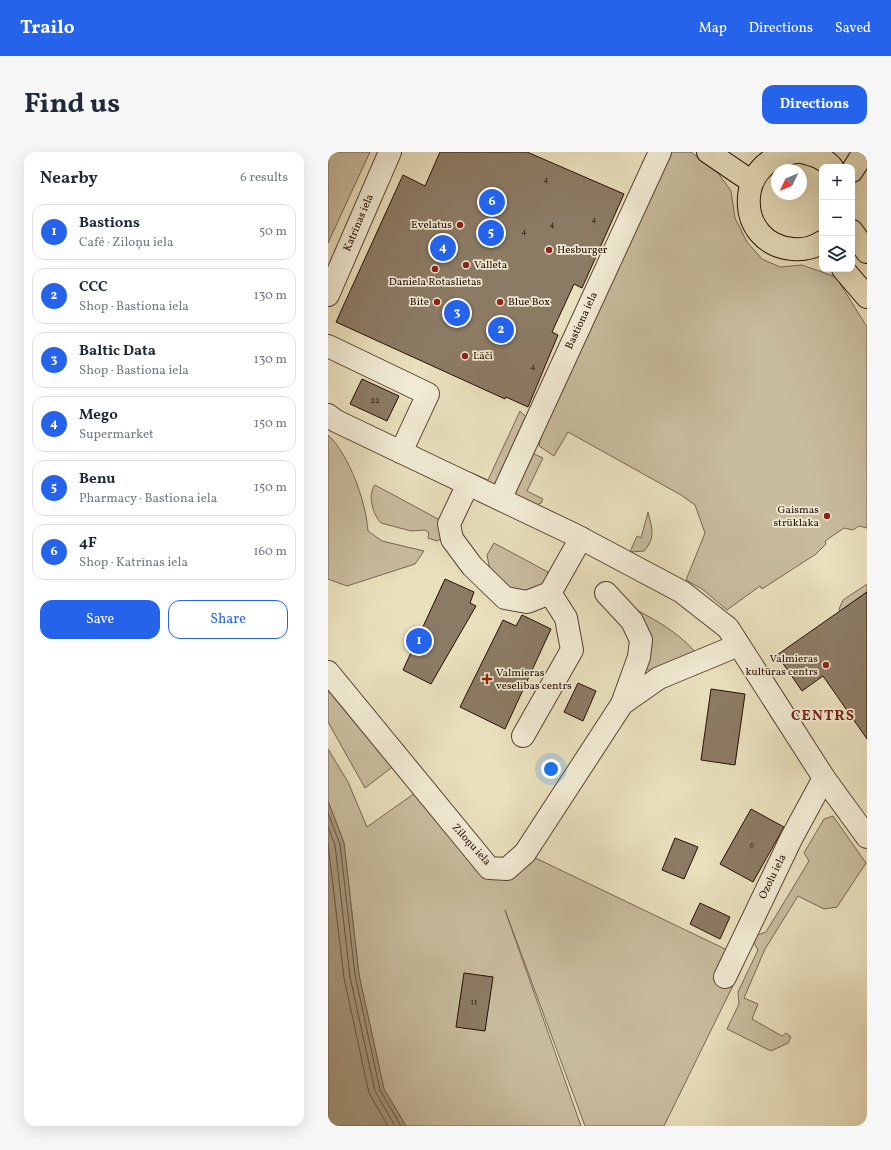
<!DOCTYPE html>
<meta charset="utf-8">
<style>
:root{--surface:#fff;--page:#f6f6f7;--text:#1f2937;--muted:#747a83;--line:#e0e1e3;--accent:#2563eb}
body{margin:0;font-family:Vollkorn,serif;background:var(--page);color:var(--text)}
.controls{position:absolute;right:12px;top:12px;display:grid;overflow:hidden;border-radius:8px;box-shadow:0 4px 16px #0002}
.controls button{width:36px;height:36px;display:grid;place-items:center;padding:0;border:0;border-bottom:1px solid var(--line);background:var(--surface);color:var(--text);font:20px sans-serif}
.compass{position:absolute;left:443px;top:12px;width:36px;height:36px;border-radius:50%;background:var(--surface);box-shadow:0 4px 16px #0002;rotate:226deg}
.you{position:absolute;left:223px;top:617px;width:14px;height:14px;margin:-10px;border:3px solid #fff;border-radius:50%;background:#1a73e8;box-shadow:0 0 0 6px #1a73e833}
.badge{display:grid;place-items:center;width:26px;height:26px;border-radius:50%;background:var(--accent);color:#fff;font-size:13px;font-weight:700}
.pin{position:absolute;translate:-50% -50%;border:2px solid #fff;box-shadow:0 1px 4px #0006}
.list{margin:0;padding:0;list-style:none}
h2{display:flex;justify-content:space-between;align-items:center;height:52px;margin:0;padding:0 16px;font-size:17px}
h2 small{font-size:13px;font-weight:400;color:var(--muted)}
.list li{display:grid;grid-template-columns:26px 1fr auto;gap:12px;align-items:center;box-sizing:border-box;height:56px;margin:0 8px 8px;padding:0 8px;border:1px solid var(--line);border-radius:12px}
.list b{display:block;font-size:15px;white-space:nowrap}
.list p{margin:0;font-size:13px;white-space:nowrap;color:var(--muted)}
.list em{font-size:13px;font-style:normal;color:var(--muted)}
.actions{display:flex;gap:8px;padding:12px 16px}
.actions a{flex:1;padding:9px 0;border:1px solid var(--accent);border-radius:12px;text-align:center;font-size:14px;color:var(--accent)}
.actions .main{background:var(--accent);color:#fff}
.icon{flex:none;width:22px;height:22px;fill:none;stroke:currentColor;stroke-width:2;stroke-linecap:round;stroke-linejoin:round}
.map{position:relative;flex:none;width:539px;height:974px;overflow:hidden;border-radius:12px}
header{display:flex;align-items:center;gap:24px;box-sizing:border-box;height:56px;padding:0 20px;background:var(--accent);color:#fff}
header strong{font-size:19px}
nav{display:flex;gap:22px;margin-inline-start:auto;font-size:14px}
.intro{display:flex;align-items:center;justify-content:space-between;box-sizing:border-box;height:96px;padding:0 24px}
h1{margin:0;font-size:28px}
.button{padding:10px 18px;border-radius:12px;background:var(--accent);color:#fff;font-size:14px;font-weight:700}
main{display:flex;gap:24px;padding:0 24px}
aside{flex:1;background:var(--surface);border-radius:12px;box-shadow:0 4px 16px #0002}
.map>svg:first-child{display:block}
.green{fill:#c8bc9e;stroke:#786551}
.water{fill:#a7997e;stroke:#74614d}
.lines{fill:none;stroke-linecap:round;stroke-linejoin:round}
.shore{stroke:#675441;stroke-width:1}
.building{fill:#8c7b64;stroke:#270e04}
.minor-casing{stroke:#584232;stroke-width:24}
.major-casing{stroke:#270e04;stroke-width:24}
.minor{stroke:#f1ebd4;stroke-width:22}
.major{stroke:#e9e0bd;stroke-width:22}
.poi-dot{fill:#8f2418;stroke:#f1ebd4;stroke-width:1.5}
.labels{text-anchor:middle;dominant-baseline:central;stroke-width:3.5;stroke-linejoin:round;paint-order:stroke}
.number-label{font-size:9px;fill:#40291c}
.street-label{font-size:11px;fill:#270e04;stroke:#f1ebd4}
.poi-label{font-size:11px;fill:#270e04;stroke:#f1ebd4;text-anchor:start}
.district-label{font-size:15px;font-weight:bold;letter-spacing:1px;fill:#7a1f14;stroke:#f1ebd4}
</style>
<header>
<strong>Trailo</strong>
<nav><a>Map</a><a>Directions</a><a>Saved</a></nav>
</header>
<div class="intro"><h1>Find us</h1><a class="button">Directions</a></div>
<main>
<aside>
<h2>Nearby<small>6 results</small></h2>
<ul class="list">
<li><span class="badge">1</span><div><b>Bastions</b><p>Café · Ziloņu iela</p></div><em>50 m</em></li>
<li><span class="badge">2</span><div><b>CCC</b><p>Shop · Bastiona iela</p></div><em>130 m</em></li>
<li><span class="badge">3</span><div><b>Baltic Data</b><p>Shop · Bastiona iela</p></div><em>130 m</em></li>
<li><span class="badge">4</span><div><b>Mego</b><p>Supermarket</p></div><em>150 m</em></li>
<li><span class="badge">5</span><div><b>Benu</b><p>Pharmacy · Bastiona iela</p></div><em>150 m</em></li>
<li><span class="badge">6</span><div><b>4F</b><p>Shop · Katrīnas iela</p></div><em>160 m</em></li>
</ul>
<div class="actions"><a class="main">Save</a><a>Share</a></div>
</aside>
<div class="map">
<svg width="539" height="974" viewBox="0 0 539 974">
<rect width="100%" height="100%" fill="#e9e0bd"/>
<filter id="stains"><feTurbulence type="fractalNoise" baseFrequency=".005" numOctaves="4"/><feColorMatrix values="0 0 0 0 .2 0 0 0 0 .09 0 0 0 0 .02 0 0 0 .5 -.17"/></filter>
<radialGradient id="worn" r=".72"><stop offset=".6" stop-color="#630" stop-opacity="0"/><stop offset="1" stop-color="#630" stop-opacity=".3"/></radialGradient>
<g class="green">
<path d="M 0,0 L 42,0 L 0,91 Z"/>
<path d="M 341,0 L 363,0 L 390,21 L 403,39 L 407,66 L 419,90 L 434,107 L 452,115 L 474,113 L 508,125 L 539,175 L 539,376 L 531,374 L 525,378 L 516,376 L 497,389 L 498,392 L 488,402 L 434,437 L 432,434 L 399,458 L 374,437 L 358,428 L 377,381 L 367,353 L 353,343 L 240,280 L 226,304 L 211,294 L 214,279 Z"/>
<path d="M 192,259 L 198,265 L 167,335 L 142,326 L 144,321 L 160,328 Z"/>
<path d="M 0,283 C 21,302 38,350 40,379 L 54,389 L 96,399 L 87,412 L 19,434 L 0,427 Z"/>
<path d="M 206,302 L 215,306 L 199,339 L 215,347 L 213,351 L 205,354 L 188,345 L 186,341 L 202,306 Z"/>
<path d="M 47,333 L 110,367 L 115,376 L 113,387 L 109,389 L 100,386 L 101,381 L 97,378 L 83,379 L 53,371 C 45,363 39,342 47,333 Z"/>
<path d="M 320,360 C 324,377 328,385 316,399 L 302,400 L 309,384 L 313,386 Z"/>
<path d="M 166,391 L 220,420 L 217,432 L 200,439 L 181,438 L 163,424 L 159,403 Z"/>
<path d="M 539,432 L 539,440 L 512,459 L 511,457 L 515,448 Z"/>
<path d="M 294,451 C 321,464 349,478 369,502 L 325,521 L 318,516 Z"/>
<path d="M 0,530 L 67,613 L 37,636 L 0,570 Z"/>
<path d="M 0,597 L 20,630 L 39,675 L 94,636 L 161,716 L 197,701 L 418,807 L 336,974 L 257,974 L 177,758 L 253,974 L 78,974 L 56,937 L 31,823 L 16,691 L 0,649 Z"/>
<path d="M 505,664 L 538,711 L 509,755 L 496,757 L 470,744 L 437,797 L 416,846 L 430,852 L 424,867 L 454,884 L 458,881 L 463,885 L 460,891 L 443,899 L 399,877 L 411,852 L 410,840 L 430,798 L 425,789 L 429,783 L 438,780 L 481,709 L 476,701 L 496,667 Z"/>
</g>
<path class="water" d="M 0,649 L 16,691 L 31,823 L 56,937 L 78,974 L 0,974 Z"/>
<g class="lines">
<g class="shore">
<path d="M 0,661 L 12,692 L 27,823 L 52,938 L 73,974"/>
<path d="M 0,675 L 7,693 L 22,825 L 47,939 L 67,974"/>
<path d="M 0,692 L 16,826 L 41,941 L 60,974"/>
</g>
</g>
<g class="building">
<path d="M 112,0 L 199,0 L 296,42 L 254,136 L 246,132 L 224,180 L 230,183 L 200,255 L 178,245 L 177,247 L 8,170 L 75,23 L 97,34 Z"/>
<path d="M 34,227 L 71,244 L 59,269 L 22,252 Z"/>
<path d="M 117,427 L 146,440 L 142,451 L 148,454 L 103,532 L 75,518 Z"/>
<path d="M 539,440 L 539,587 L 495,524 L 474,539 L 449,503 Z"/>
<path d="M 194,463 L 223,477 L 177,577 L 132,555 L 175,468 L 188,474 Z"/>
<path d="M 250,531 L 268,539 L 255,569 L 236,560 Z"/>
<path d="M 383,537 L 417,542 L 407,613 L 373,608 Z"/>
<path d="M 423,657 L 456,675 L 425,730 L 392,712 Z"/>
<path d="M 347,686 L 370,695 L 356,727 L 334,718 Z"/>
<path d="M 372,751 L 402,765 L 392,787 L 362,772 Z"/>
<path d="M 136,821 L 165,825 L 157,879 L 128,875 Z"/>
</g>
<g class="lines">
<g class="minor-casing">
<g id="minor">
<path d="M 0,143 L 62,0"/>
<path d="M 0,194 L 100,242 L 73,300"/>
<path d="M 0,263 L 8,269 L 247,383 L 354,440 L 400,476 L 496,626 L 539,685"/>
<path d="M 140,332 L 121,372 L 124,387 L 144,414 L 177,446 L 199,450 L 222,441"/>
<path d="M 176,339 L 332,0"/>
<path d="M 0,520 L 161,716 L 179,717 L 197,701 L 294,552 L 311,505 L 313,488 L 304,469 L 278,441"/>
<path d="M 294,552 L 331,526 L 401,497"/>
<path d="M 195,584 L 244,498 L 238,466 L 222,441 L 253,386"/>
<path d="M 397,825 L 463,687 L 496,626"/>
</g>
</g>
<g class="major-casing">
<g id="major">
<path d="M 380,0 L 424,30"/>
<path d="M 468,0 C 404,7 407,93 465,97 C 475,98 485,96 494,90"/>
<path d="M 474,0 C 486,3 496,6 504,15"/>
<path d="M 524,19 L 536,0"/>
<path d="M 524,79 L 539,100"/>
<path d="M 515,117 L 539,145"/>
</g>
</g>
<use href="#minor" class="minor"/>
<use href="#major" class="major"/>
</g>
<g class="poi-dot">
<circle cx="132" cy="73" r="4"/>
<circle cx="221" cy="98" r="4"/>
<circle cx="138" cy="113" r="4"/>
<circle cx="107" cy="117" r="4"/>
<circle cx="109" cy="150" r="4"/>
<circle cx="172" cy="150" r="4"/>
<circle cx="137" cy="204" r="4"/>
<circle cx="499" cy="364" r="4"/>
<circle cx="498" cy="513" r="4"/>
<path d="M157 521h4v4h4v4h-4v4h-4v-4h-4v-4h4z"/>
</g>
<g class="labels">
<g class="number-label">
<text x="218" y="27">4</text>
<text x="266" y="67">4</text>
<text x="224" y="72">4</text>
<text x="196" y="79">4</text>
<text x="205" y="214">4</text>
<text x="47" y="248">22</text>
<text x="424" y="693">6</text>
<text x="146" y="850">11</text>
</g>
<g class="street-label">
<text transform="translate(31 71) rotate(-67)">Katrīnas iela</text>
<text transform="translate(254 169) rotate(-65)">Bastiona iela</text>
<text transform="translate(143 693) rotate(48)">Ziloņu iela</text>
<text transform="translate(445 725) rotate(-64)">Ozolu iela</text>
</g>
<g class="poi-label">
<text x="124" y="73" text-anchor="end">Evelatus</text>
<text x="229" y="98">Hesburger</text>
<text x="146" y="113">Valleta</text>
<text x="107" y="130" text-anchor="middle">Daniela Rotaslietas</text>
<text x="101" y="150" text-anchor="end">Bite</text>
<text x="180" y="150">Blue Box</text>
<text x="145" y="204">Lāči</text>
<text x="491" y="358" text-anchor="end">Gaismas<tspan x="491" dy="13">strūklaka</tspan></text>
<text x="490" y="507" text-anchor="end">Valmieras<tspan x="490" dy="13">kultūras centrs</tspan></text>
<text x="168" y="521">Valmieras<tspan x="168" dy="13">veselības centrs</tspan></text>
</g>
<g class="district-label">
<text x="495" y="564">CENTRS</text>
</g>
</g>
<rect width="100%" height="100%" filter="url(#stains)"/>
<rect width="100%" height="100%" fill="url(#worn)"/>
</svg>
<div class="controls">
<button>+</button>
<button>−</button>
<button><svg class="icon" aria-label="layers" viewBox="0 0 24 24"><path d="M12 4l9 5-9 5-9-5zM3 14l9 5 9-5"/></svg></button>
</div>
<svg class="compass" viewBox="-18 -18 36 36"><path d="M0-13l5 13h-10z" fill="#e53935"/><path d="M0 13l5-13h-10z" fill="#747a83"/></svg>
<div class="you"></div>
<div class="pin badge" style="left:91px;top:489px">1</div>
<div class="pin badge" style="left:173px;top:178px">2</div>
<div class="pin badge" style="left:129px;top:161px">3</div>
<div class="pin badge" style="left:115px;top:96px">4</div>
<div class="pin badge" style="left:163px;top:81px">5</div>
<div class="pin badge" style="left:164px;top:50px">6</div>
</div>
</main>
